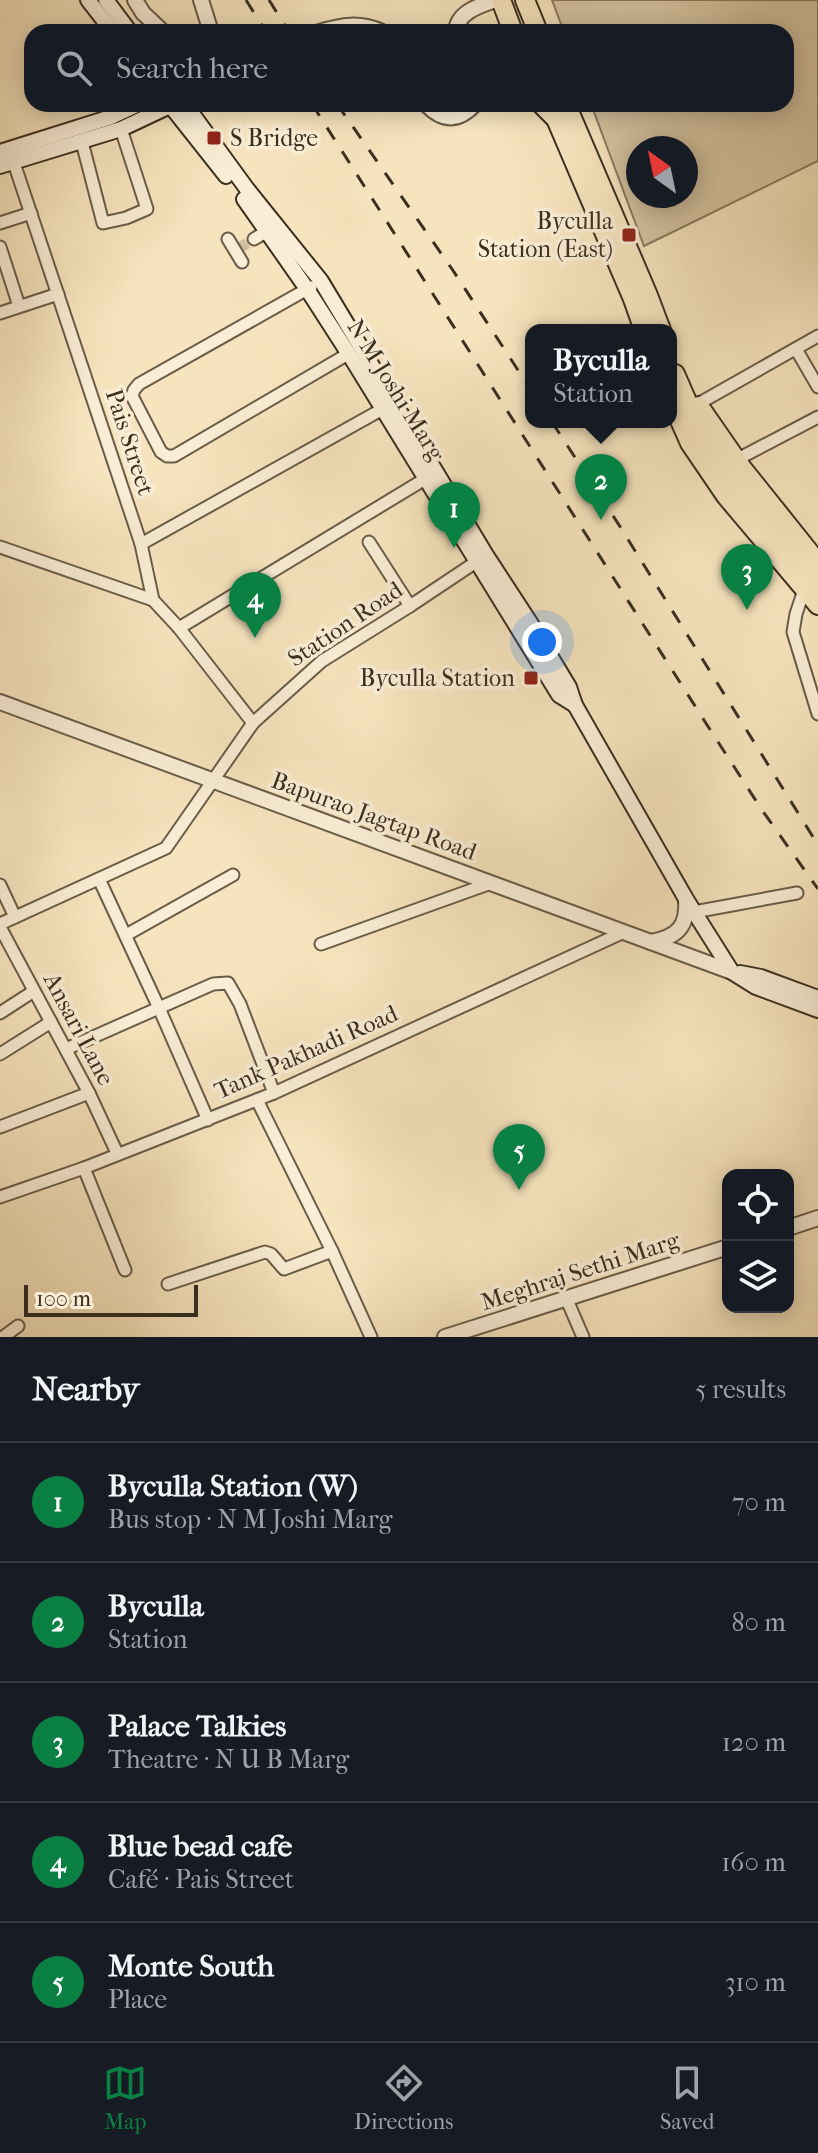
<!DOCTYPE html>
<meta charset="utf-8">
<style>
:root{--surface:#171b24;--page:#20242c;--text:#f1f3f6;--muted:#9ea1a6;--line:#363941;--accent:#0b8043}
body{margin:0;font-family:"IM FELL French Canon",serif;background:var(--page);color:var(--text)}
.controls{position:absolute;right:24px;bottom:24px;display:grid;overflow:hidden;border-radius:16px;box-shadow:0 4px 20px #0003}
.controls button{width:72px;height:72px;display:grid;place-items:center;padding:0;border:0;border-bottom:2px solid var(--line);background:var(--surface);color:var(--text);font:40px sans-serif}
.compass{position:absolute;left:626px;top:136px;width:72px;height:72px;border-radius:50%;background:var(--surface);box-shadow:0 4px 20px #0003;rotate:327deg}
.scale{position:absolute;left:24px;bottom:20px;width:174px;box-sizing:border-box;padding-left:8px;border:4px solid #3c2f20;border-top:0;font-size:22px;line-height:28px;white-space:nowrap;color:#3c2f20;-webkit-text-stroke:6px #f9edd5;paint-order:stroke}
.you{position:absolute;left:542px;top:642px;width:28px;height:28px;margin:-20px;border:6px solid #fff;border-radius:50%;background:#1a73e8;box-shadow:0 0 0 12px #1a73e833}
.badge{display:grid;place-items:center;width:52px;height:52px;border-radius:50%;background:var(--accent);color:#fff;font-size:26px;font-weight:700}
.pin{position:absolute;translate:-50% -66px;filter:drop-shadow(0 2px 4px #0008)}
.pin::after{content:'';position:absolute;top:42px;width:28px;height:24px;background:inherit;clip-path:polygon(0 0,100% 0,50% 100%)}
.popup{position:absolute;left:525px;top:324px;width:152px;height:104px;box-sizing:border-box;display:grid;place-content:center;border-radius:16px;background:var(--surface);filter:drop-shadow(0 2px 6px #0005);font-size:26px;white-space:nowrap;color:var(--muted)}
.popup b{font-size:30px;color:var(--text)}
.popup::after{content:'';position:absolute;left:50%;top:100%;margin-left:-16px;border:16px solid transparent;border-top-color:var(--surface)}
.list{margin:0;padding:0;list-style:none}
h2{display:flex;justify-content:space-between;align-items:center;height:104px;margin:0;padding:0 32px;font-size:34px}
h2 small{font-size:26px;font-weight:400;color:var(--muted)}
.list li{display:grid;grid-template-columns:52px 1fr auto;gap:24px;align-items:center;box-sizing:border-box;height:120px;padding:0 32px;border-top:2px solid var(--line)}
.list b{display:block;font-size:30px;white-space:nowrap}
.list p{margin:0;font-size:26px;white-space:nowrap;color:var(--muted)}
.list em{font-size:26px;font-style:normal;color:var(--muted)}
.icon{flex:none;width:44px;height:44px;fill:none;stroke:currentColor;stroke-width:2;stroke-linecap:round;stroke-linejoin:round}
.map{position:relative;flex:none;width:818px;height:1337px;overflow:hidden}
.search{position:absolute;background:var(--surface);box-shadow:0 4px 20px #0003;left:24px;right:24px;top:24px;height:88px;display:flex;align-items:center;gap:20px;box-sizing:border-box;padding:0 28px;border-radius:24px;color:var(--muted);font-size:30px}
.sheet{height:704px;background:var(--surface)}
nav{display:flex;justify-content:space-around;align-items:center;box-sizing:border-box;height:112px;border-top:2px solid var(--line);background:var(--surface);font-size:22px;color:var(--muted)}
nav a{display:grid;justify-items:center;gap:4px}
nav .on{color:var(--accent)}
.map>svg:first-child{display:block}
.green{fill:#d6c5a3;stroke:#897a62;stroke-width:2;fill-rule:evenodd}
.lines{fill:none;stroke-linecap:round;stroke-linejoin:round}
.minor-tunnel{stroke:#d1c09e;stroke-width:11;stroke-dasharray:11 5.5;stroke-linecap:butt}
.minor-casing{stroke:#6a5c48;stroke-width:15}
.tertiary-casing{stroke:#6a5c48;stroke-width:18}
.secondary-casing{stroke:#3c2f20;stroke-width:18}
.trunk-casing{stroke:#3c2f20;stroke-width:22}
.minor{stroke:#f9edd5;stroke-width:11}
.tertiary{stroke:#f9edd5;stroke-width:14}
.secondary{stroke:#f9edd5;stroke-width:14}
.trunk{stroke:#f6e4be;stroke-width:18}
.rail{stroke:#3c2f20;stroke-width:3;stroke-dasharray:14 14;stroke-linecap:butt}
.poi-dot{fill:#8f2418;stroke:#f9edd5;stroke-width:3}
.labels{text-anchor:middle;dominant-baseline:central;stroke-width:7;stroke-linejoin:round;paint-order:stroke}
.poi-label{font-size:24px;fill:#3c2f20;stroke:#f9edd5;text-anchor:end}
.street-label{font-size:24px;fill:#3c2f20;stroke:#f9edd5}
</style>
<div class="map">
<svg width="818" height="1337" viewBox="0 0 818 1337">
<rect width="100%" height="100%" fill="#f6e4be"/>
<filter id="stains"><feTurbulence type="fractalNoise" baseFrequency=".0025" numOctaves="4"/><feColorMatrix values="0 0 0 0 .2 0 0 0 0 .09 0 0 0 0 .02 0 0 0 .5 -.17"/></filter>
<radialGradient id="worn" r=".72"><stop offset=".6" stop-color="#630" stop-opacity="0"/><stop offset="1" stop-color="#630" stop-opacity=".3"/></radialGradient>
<path class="green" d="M 552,0 L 818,0 L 818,161 L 644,246 L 591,104 L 786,104 L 786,32 L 564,32 ZM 638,148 L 686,148 L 686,196 L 638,196 Z"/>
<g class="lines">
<path class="minor-tunnel" d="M 238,249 L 254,239"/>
<g class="minor-casing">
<g id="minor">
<path d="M 82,142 L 103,223 L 126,218 L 147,209 L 121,129"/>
<path d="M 12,157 L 141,544 L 153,600 L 179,628 L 253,723"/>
<path d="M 0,223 L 31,213"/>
<path d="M 228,239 L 242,262"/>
<path d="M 254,239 L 274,227"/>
<path d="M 0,247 L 19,306"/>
<path d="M 311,287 L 139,384 L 134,390 L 132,396 L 161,452 L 167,456 L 174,456 L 348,354"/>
<path d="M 0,313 L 58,294"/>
<path d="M 796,349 L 818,387"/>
<path d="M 698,404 L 818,336"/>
<path d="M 736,460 L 818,417"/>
<path d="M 369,542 L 410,606"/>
<path d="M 141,544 L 388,406"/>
<path d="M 0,547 L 153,600"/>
<path d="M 804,590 L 796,614 L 793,632 L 818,714"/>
<path d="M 179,628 L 425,479"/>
<path d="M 99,879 L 159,1008 L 208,1120"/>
<path d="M 0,885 L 15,917"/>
<path d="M 694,912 L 797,893"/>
<path d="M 0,924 L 166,848 L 253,723 L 322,661 L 410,606 L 482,558"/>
<path d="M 0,927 L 89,1093 L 117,1153"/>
<path d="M 126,935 L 233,875"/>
<path d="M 321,944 L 491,883"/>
<path d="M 0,1013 L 34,991"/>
<path d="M 66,1049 L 213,984 L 228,983 L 240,1004 L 274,1093"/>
<path d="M 0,1054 L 51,1022"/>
<path d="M 257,1100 L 332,1251 L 371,1337"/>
<path d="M 0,1127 L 89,1093"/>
<path d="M 84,1168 L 125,1270"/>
<path d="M 0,1197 L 84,1168 L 274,1093 L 624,932"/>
<path d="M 168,1284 L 265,1252 L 271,1254 L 284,1269 L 332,1251"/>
<path d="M 567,1300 L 583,1337"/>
<path d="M 3,1337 L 18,1326"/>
</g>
</g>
<g class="tertiary-casing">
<g id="tertiary">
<path d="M 135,0 L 143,13 L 163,32"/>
<path d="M 201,0 L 211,32"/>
<path d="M 319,32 C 342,25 360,22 382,32"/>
<path d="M 456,32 C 457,12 479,6 495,0"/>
<path d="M 426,104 C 443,122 458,122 475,104"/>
<path d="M 0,702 C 244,792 488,882 732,972"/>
<path d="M 651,942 C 678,937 688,926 686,899"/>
<path d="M 788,1228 L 818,1218"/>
<path d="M 445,1337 L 728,1247"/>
</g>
</g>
<g class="secondary-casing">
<g id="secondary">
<path d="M 88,0 L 113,32"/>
<path d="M 106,0 L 130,32"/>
<path d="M 169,104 L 226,176"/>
<path d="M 185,104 L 247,189 L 321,281 L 486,555 L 531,624 L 569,687 L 575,705 L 686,899 L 732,972 L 756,987 L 818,1010"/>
<path d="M 0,152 L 111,117 L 139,104"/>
<path d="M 0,166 L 121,129 L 174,104"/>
<path d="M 244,199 L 307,289 L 352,359 L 559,695 L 575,705"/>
<path d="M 740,973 L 761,977 L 818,998"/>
</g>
</g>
<g class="trunk-casing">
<g id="trunk">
<path d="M 501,0 L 513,32"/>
<path d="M 525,0 L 538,32"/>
<path d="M 541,104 L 556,119 L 633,299 L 644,330"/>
<path d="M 566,104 L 647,293 L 661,330"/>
<path d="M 675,374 C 685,396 694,420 707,441 C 737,492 779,538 818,583"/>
<path d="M 671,400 L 690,443 L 726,496 L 818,605"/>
<path d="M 699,406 L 742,468 L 818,563"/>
</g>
</g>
<use href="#minor" class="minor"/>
<use href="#tertiary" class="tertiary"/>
<use href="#secondary" class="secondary"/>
<use href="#trunk" class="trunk"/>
<g class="rail">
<path d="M 246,0 L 266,32"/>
<path d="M 269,0 L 289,32"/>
<path d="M 312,104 L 709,728 L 762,810 L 818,889"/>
<path d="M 337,104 L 452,269 L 531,390"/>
<path d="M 552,422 L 619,525 L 818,845"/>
</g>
</g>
<g class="poi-dot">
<rect x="206" y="130" width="16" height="16" rx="4"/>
<rect x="621" y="227" width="16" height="16" rx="4"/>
<rect x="523" y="670" width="16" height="16" rx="4"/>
</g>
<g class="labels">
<g class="poi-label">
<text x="230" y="138" text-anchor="start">S Bridge</text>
<text x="613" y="221">Byculla<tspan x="613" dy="28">Station (East)</tspan></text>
<text x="515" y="678">Byculla Station</text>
</g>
<g class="street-label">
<text transform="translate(396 390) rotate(58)">N M Joshi Marg</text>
<text transform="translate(130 442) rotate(72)">Pais Street</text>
<text transform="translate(345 624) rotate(-34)">Station Road</text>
<text transform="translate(374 816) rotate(20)">Bapurao Jagtap Road</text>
<text transform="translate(79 1029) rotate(62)">Ansari Lane</text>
<text transform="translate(306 1052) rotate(-24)">Tank Pakhadi Road</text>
<text transform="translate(580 1271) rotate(-18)">Meghraj Sethi Marg</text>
</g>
</g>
<rect width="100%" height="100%" filter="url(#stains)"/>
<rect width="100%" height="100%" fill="url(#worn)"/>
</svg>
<div class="controls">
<button><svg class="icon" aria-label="locate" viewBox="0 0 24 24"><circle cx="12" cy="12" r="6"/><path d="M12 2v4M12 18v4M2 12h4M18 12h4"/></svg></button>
<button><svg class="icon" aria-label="layers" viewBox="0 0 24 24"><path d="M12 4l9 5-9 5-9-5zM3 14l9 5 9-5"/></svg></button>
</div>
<svg class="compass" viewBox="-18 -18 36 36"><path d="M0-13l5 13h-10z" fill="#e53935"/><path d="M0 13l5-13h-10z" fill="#9ea1a6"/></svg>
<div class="scale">100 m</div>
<div class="you"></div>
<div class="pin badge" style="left:454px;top:548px">1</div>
<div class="pin badge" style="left:601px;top:520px">2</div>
<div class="popup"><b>Byculla</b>Station</div>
<div class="pin badge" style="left:747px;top:610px">3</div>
<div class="pin badge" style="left:255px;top:638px">4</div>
<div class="pin badge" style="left:519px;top:1190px">5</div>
<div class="search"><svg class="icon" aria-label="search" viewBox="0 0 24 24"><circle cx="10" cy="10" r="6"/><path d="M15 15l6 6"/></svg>Search here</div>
</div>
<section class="sheet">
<h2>Nearby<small>5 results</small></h2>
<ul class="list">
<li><span class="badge">1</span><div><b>Byculla Station (W)</b><p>Bus stop · N M Joshi Marg</p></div><em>70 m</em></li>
<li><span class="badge">2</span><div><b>Byculla</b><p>Station</p></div><em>80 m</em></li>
<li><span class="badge">3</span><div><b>Palace Talkies</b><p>Theatre · N U B Marg</p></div><em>120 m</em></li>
<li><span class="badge">4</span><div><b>Blue bead cafe</b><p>Café · Pais Street</p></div><em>160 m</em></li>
<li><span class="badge">5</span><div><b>Monte South</b><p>Place</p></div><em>310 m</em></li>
</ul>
</section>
<nav>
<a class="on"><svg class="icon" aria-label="map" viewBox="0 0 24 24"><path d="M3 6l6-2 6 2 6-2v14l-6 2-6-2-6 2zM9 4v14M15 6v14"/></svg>Map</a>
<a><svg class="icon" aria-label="directions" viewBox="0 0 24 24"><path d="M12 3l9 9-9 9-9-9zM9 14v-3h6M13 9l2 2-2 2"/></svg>Directions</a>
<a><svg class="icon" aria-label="saved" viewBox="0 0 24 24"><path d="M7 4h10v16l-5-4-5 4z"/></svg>Saved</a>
</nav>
